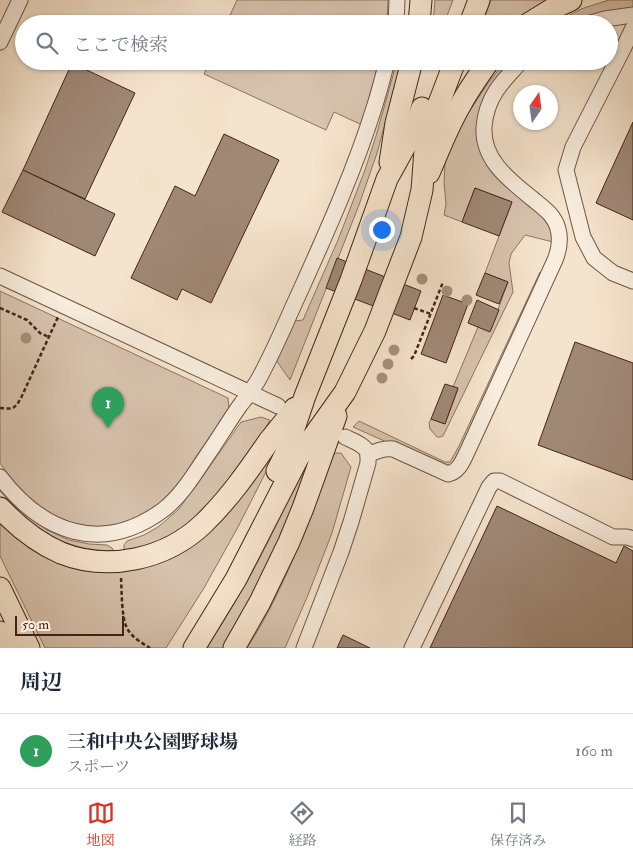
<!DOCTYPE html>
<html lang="ja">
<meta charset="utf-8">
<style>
:root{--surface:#fff;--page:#f6f6f7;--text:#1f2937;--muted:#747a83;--line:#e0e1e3;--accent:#d93025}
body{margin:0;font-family:"IM FELL Double Pica","Noto Serif JP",serif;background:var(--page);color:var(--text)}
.compass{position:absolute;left:513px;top:85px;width:45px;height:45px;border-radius:50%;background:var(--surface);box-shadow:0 1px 4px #0004;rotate:13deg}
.scale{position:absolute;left:15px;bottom:12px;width:109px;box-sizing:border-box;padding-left:5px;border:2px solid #432417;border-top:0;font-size:14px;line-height:18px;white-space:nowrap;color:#432417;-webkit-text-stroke:4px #f8edde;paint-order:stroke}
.you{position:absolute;left:381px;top:229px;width:18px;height:18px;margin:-12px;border:4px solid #fff;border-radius:50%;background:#1a73e8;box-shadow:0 0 0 8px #1a73e833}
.badge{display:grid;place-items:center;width:32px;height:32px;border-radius:50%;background:var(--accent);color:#fff;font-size:16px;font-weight:700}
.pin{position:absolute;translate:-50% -41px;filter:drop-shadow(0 1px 2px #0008)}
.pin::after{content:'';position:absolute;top:26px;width:18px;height:15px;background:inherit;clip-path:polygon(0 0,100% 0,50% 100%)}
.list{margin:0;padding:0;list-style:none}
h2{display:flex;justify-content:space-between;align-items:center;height:65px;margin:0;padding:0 20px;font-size:21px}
h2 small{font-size:16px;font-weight:400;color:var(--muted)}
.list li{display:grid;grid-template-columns:32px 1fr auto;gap:15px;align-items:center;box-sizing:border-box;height:75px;padding:0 20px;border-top:1px solid var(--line)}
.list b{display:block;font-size:19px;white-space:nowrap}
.list p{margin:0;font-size:16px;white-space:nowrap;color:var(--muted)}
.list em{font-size:16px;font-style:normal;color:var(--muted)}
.icon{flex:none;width:28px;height:28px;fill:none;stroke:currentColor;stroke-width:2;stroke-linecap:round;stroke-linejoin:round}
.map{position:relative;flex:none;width:633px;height:648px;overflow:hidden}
.search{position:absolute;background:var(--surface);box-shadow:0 1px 4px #0004;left:15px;right:15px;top:15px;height:55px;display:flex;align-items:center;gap:12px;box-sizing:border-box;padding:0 18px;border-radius:28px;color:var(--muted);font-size:19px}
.sheet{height:140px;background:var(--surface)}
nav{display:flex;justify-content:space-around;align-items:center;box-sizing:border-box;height:70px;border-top:1px solid var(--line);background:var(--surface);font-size:14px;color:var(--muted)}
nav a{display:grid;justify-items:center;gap:2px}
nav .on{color:var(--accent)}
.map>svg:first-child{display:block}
.green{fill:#d7c3ae;stroke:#8d7462}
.building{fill:#a08876;stroke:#432417}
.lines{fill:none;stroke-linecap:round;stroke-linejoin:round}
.minor-casing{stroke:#705444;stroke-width:17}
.highway-casing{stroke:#432417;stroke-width:23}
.path{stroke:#432417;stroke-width:2.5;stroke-dasharray:4 2.5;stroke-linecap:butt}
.minor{stroke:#f8edde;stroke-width:15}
.highway{stroke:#f5e4cd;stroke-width:21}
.tree{fill:#a7907e}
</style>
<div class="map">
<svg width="633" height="648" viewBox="0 0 633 648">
<rect width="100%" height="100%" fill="#f5e4cd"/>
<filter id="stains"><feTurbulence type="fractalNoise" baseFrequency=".004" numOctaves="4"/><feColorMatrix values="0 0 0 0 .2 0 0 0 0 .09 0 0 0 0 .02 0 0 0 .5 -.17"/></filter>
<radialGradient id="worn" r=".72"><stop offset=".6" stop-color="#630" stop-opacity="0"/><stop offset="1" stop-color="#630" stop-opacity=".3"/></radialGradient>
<g class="green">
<path d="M 237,0 L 388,0 L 387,24 L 226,24 Z"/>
<path d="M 435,0 L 453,0 L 444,24 L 433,24 Z"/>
<path d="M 491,0 L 549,0 L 522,17 L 514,24 L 482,24 Z"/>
<path d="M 609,0 L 633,0 L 633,9 L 616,10 L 583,17 L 566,24 L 553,24 L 581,9 Z"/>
<path d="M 210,61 L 379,61 L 362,125 L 334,112 L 326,130 L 204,74 Z"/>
<path d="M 397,61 L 402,61 L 377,153 L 359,205 L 290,380 L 276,360 L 294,321 L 303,320 L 338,240 L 365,170 L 376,136 Z"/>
<path d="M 506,61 L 512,61 L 478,128 L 531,206 L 544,219 L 551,230 L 553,242 L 525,235 L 511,254 L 509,263 L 513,292 L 443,436 L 440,437 L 437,437 L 430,429 L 429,423 L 431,419 L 445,424 L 458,389 L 453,387 L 478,327 L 490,331 C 497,315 501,299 508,282 L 485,273 L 512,202 L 475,188 L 462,222 L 444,215 L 446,204 L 444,183 L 445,162 L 451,146 L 467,115 L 488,83 Z"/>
<path d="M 540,272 L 542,273 L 455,465 L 450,468 L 440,466 L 353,427 L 359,421 L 445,462 L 450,462 L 459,446 Z"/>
<path d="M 0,291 L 228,398 L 229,408 C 218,424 207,441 195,458 C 186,473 176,488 163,501 C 120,540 63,532 23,493 C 14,484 7,473 0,463 Z"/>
<path d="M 261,417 L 270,420 L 250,454 L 210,504 L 188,524 L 167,538 L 147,546 L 124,551 L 124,545 L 127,541 L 144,535 L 158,527 L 178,510 L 205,473 L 241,422 Z"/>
<path d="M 272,450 L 276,452 L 238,527 L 204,588 L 166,648 L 45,648 L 0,556 L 0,518 L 21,539 L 153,564 Z"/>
<path d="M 333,453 L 341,453 L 351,467 L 332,533 L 308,595 L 285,648 L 247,648 C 286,588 309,519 333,453 Z"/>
<path d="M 304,466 L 310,468 L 283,541 L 225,648 L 207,648 C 219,628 232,608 243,588 C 266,549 285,507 304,466 Z"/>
<path d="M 0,485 L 26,513 L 47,530 L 69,540 L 89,544 L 107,545 L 112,548 L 114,551 C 63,551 32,528 0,491 Z"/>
</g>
<g class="building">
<path d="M 72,63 L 135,93 L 85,199 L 23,170 Z"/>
<path d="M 633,122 L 633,220 L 596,203 Z"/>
<path d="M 224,134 L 279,160 L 211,303 L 182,289 L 177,300 L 131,278 L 175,186 L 195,196 Z"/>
<path d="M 23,170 L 115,214 L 95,256 L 2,212 Z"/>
<path d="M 475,188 L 512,202 L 499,236 L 462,222 Z"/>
<path d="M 337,258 L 421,291 L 410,320 L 326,288 Z"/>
<path d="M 485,273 L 508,282 L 499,304 L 476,295 Z"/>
<path d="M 443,295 L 468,304 L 446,363 L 421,354 Z"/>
<path d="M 477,300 L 499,310 L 490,332 L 468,323 Z"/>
<path d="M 575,342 L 633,363 L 633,480 L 538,445 Z"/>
<path d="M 445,384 L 458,388 L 445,424 L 431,419 Z"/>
<path d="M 497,506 L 616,563 L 624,546 L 633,551 L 633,648 L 430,648 Z"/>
<path d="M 343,635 L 370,648 L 337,648 Z"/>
</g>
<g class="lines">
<g class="minor-casing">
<g id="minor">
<path d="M 396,24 L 397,0"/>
<path d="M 587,24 L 605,19 L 633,15"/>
<path d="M 633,28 L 624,47 L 573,147 L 566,170 L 583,237 L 594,258 L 613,273 L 633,281"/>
<path d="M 0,42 L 20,0"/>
<path d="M 0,276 L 278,406"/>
<path d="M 368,455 C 376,451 384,448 393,449 L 448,474 C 460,471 463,460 468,450 L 555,260 C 559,250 561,240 558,229 C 555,216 544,208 534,200 C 511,181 482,161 484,127 C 485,114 489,102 496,91 C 503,80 513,71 521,61"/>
<path d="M 0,477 C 43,533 102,555 163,510 C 183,495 198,468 212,448 C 222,433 231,418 241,404 C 247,397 252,390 257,382 C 274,352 287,319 302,287 C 328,229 355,169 374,108 C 379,93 383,77 387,61"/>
<path d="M 304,648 L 341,552 L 351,522 L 368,463 C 368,462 368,455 368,454 C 366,445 353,441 345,437"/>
<path d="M 412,648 L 489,487 L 494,481 L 500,481 L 613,537 L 627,537 L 633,539"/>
</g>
</g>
<g class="highway-casing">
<g id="highway">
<path d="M 419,24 L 421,0"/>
<path d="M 470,24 L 479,0"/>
<path d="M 528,24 L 554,8 L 571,0"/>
<path d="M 390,162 L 396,123 L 412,61"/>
<path d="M 429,173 C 439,150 448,126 461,104 C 469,89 479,75 489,61"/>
<path d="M 277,471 L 285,455 L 305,396 L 351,280 L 387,179 L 414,130 L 422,108"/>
<path d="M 0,508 C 17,526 38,543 61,553 C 109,572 166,559 203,524 C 229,499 249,470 269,441 C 278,430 287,419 295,408"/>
<path d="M 0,588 L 29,648"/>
<path d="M 0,632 L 8,648"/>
<path d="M 194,648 L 236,579 L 298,458 L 345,392 L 375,331 L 411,237 L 422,190 L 426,137 L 455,61"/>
<path d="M 234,648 L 260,602 L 289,542 L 303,508 L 336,416"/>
</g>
</g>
<g class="path">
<path d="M 0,308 L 27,320 L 40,333 L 49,337"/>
<path d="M 414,308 L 431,314"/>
<path d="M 411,359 L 414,356 L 443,282"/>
<path d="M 0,408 C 13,409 14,410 21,398 L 58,317"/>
<path d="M 121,578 C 122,592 121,619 128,630 C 133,638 142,643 150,648"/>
</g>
<use href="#minor" class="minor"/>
<use href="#highway" class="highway"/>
</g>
<g class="tree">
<circle cx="422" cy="279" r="5.5"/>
<circle cx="447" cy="291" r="5.5"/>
<circle cx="467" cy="300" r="5.5"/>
<circle cx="26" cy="338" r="5.5"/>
<circle cx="394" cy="350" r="5.5"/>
<circle cx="388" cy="364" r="5.5"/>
<circle cx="382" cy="378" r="5.5"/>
</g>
<rect width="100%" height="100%" filter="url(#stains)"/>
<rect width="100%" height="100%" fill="url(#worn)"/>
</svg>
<svg class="compass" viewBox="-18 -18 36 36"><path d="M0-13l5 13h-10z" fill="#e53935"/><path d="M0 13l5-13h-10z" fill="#747a83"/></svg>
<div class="scale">50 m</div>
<div class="you"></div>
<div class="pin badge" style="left:108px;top:428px;background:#2e9e5b">1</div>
<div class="search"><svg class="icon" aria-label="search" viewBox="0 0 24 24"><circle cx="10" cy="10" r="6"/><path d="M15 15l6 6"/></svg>ここで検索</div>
</div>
<section class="sheet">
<h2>周辺<small></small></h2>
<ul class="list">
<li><span class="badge" style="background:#2e9e5b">1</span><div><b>三和中央公園野球場</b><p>スポーツ</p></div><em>160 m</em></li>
</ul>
</section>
<nav>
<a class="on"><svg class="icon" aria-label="map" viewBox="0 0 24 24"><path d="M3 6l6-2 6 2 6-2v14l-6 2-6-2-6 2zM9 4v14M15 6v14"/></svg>地図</a>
<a><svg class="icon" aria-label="directions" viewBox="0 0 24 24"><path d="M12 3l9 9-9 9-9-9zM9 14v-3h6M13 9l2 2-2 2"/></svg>経路</a>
<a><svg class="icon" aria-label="saved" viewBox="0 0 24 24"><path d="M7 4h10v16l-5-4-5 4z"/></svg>保存済み</a>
</nav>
